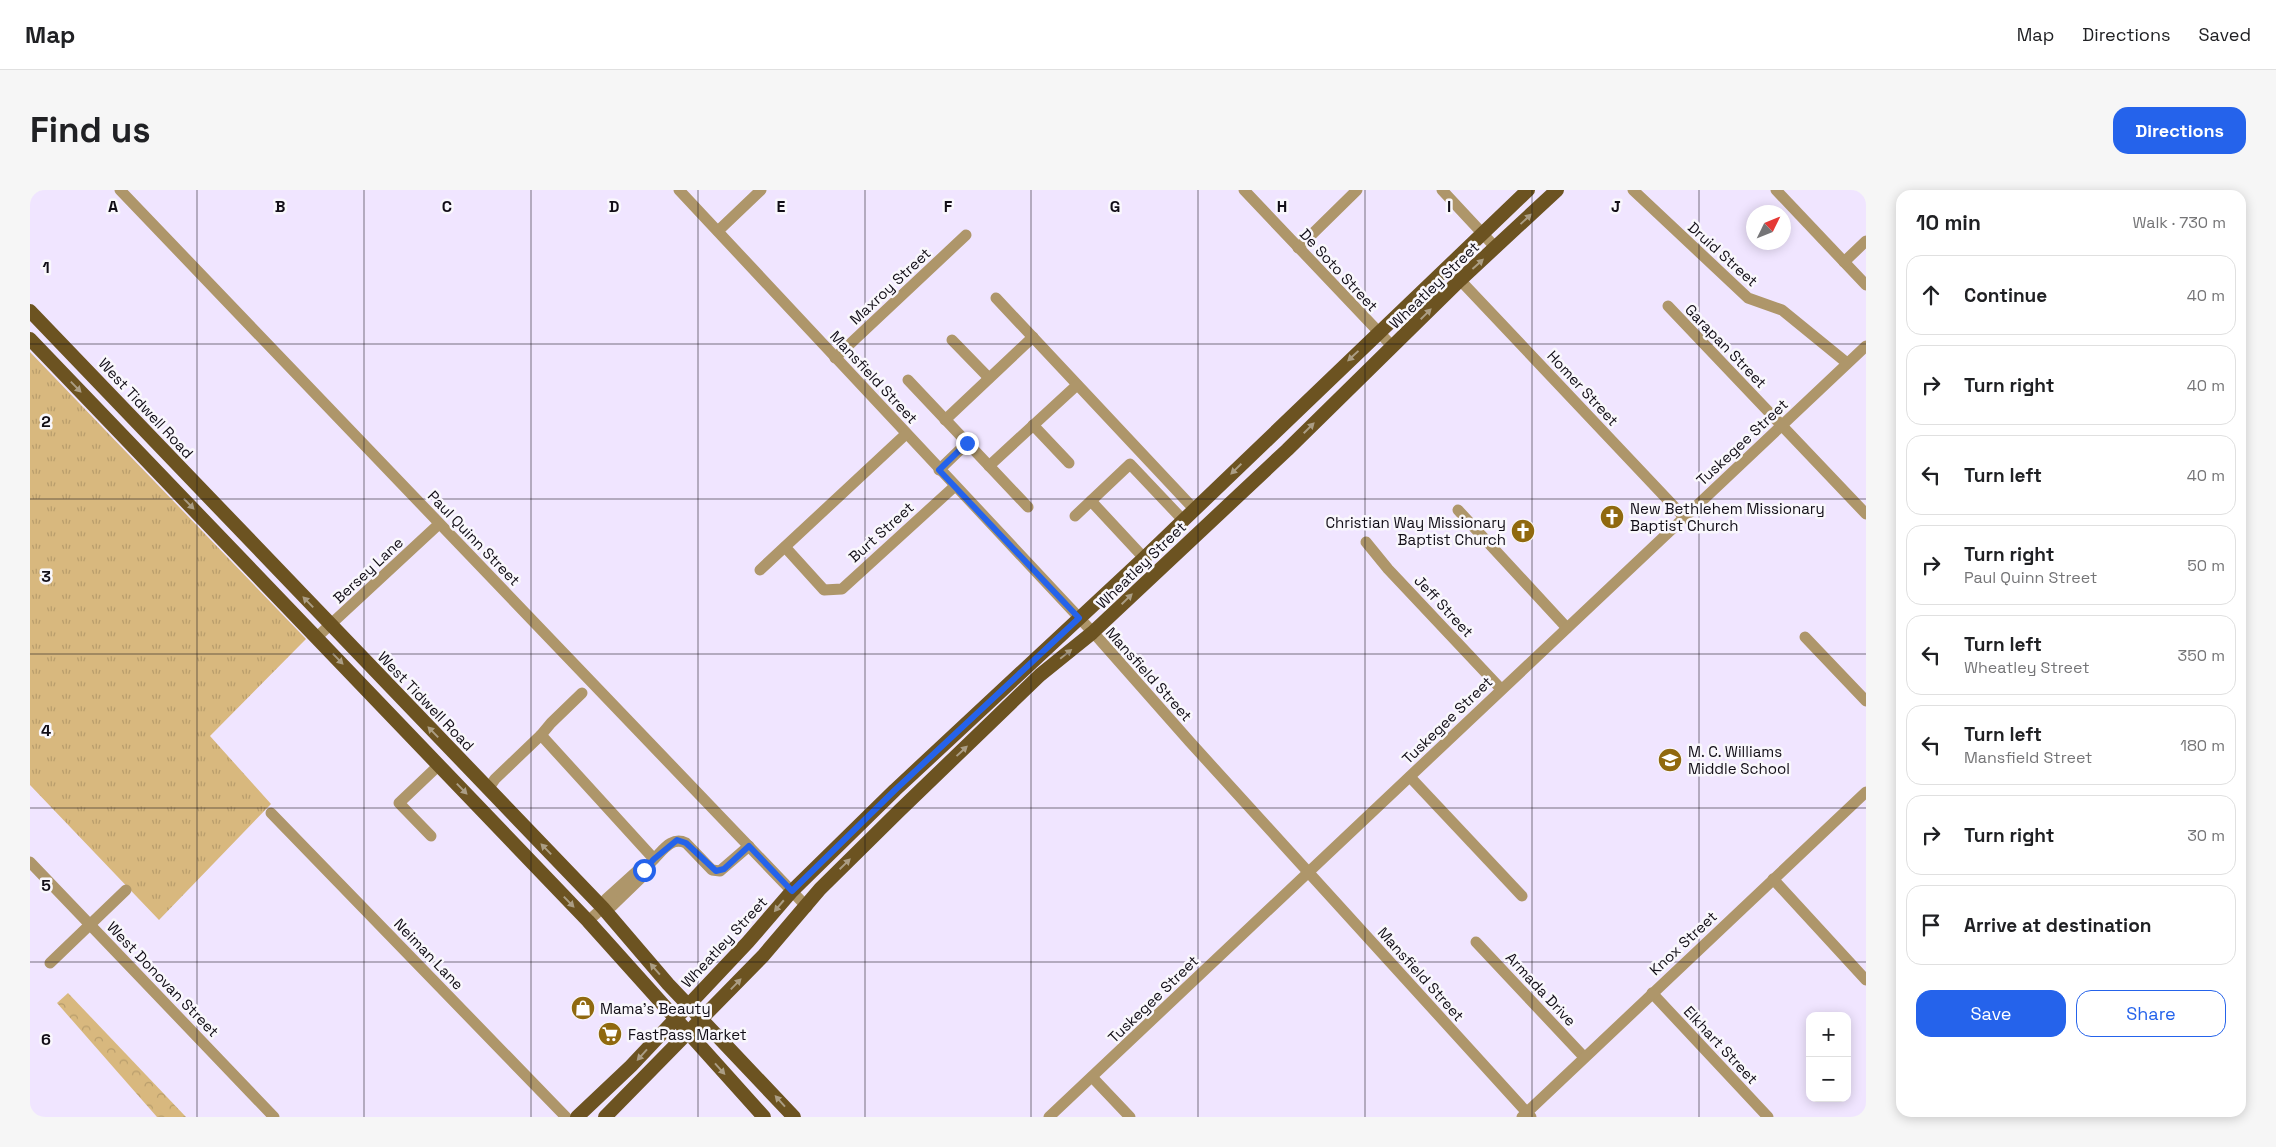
<!DOCTYPE html>
<meta charset="utf-8">
<style>
:root{--surface:#fff;--page:#f6f6f6;--text:#202124;--muted:#757577;--line:#e0e0e0;--accent:#2563eb}
body{margin:0;font-family:"Space Grotesk",sans-serif;background:var(--page);color:var(--text)}
.controls{position:absolute;right:15px;bottom:15px;display:grid;overflow:hidden;border-radius:10px;box-shadow:0 2px 12px #0003}
.controls button{width:45px;height:45px;display:grid;place-items:center;padding:0;border:0;border-bottom:1px solid var(--line);background:var(--surface);color:var(--text);font:25px sans-serif}
.compass{position:absolute;left:1716px;top:15px;width:45px;height:45px;border-radius:50%;background:var(--surface);box-shadow:0 2px 12px #0003;rotate:47deg}
.stop{position:absolute;width:15px;height:15px;margin:-11px;border:4px solid #2563eb;border-radius:50%;background:#fff}
.stop.end{background:#2563eb;border-color:#fff;box-shadow:0 1px 5px #0008}
.list{margin:0;padding:0;list-style:none}
h2{display:flex;justify-content:space-between;align-items:center;height:65px;margin:0;padding:0 20px;font-size:21px}
h2 small{font-size:16px;font-weight:400;color:var(--muted)}
.list li{display:grid;grid-template-columns:32px 1fr auto;gap:15px;align-items:center;box-sizing:border-box;height:80px;margin:0 10px 10px;padding:0 10px;border:1px solid var(--line);border-radius:15px}
.list b{display:block;font-size:19px;white-space:nowrap}
.list p{margin:0;font-size:16px;white-space:nowrap;color:var(--muted)}
.list em{font-size:16px;font-style:normal;color:var(--muted)}
.actions{display:flex;gap:10px;padding:15px 20px}
.actions a{flex:1;padding:11px 0;border:1px solid var(--accent);border-radius:15px;text-align:center;font-size:18px;color:var(--accent)}
.actions .main{background:var(--accent);color:#fff}
.icon{flex:none;width:28px;height:28px;fill:none;stroke:currentColor;stroke-width:2;stroke-linecap:round;stroke-linejoin:round}
.map{position:relative;flex:none;width:1836px;height:927px;overflow:hidden;border-radius:15px}
header{display:flex;align-items:center;gap:30px;box-sizing:border-box;height:70px;padding:0 25px;background:var(--surface);border-bottom:1px solid var(--line)}
header strong{font-size:24px}
nav{display:flex;gap:28px;margin-inline-start:auto;font-size:18px}
.intro{display:flex;align-items:center;justify-content:space-between;box-sizing:border-box;height:120px;padding:0 30px}
h1{margin:0;font-size:35px}
.button{padding:12px 22px;border-radius:15px;background:var(--accent);color:#fff;font-size:18px;font-weight:700}
main{display:flex;gap:30px;padding:0 30px}
aside{flex:1;background:var(--surface);border-radius:15px;box-shadow:0 2px 12px #0003}
.map>svg:first-child{display:block}
.grass{fill:url(#grass-tufts)}
.forest{fill:url(#forest-crowns)}
.lines{fill:none;stroke-linecap:round;stroke-linejoin:round}
.minor{stroke:#ae966a;stroke-width:11}
.major{stroke:#6c5321;stroke-width:14}
.oneway{fill:#ab9d84}
.route{stroke:#2563eb;stroke-width:6}
.grid{fill:none;stroke:#120e17;stroke-width:1;stroke-opacity:0.55}
.labels{text-anchor:middle;dominant-baseline:central;stroke-width:5;stroke-linejoin:round;paint-order:stroke}
.street-label{font-size:15px;fill:#120e17;stroke:#f9f7fc}
.poi-label{font-size:15px;fill:#120e17;stroke:#f9f7fc;text-anchor:start}
.grid-label{font-size:16px;text-anchor:middle;font-weight:bold;fill:#120e17;stroke:#f9f7fc;stroke-width:5;stroke-linejoin:round;paint-order:stroke}
</style>
<header>
<strong>Map</strong>
<nav><a>Map</a><a>Directions</a><a>Saved</a></nav>
</header>
<div class="intro"><h1>Find us</h1><a class="button">Directions</a></div>
<main>
<div class="map">
<svg width="1836" height="927" viewBox="0 0 1836 927">
<defs>
<pattern id="grass-tufts" width="24" height="20" patternUnits="userSpaceOnUse" patternTransform="scale(1.25)"><rect width="24" height="20" fill="#d8b87e"/><path d="M3 7l-1-3M5 7V3M7 7l1-3M15 17l-1-3M17 17v-4M19 17l1-3" fill="none" stroke="#b89d6c"/></pattern>
<pattern id="forest-crowns" width="20" height="18" patternUnits="userSpaceOnUse" patternTransform="scale(1.25)"><rect width="20" height="18" fill="#d8b87e"/><path d="M2 6a3 3 0 1 1 6 0M12 15a3 3 0 1 1 6 0" fill="none" stroke="#b89d6c"/></pattern>
</defs>
<rect width="100%" height="100%" fill="#f0e5ff"/>
<path class="grass" d="M 0,162 L 276,449 L 180,546 L 241,614 L 129,730 L 0,595 Z"/>
<path class="forest" d="M 38,803 L 156,927 L 127,927 L 27,813 Z"/>
<g class="lines">
<g class="minor">
<path d="M 90,0 L 777,717"/>
<path d="M 649,0 L 1070,450 L 1160,552 L 1501,927"/>
<path d="M 1214,0 L 1363,157"/>
<path d="M 1412,0 L 1466,58"/>
<path d="M 1603,0 L 1718,108 L 1752,120 L 1817,173"/>
<path d="M 1746,0 L 1836,95"/>
<path d="M 688,41 L 731,0"/>
<path d="M 1268,58 L 1327,0"/>
<path d="M 1814,72 L 1836,51"/>
<path d="M 1430,90 L 1654,327"/>
<path d="M 966,108 L 1164,319"/>
<path d="M 1638,116 L 1836,324"/>
<path d="M 922,150 L 959,188"/>
<path d="M 805,168 L 936,45"/>
<path d="M 878,190 L 998,317"/>
<path d="M 915,230 L 1003,147"/>
<path d="M 1003,235 L 1039,273"/>
<path d="M 959,276 L 1047,195"/>
<path d="M 909,280 L 937,253"/>
<path d="M 1061,311 L 1114,368"/>
<path d="M 1428,320 L 1537,438"/>
<path d="M 1045,326 L 1100,274 L 1153,330"/>
<path d="M 1336,352 L 1358,379 L 1471,499"/>
<path d="M 755,357 L 794,400 L 812,399 L 925,296"/>
<path d="M 730,380 L 876,244"/>
<path d="M 287,447 L 409,334"/>
<path d="M 1775,447 L 1836,511"/>
<path d="M 511,545 L 521,533 L 552,503"/>
<path d="M 1380,587 L 1492,706"/>
<path d="M 458,599 L 465,589 L 511,545 L 624,669 L 614,680 L 612,687 L 582,716 L 576,715"/>
<path d="M 241,623 L 536,927"/>
<path d="M 401,646 L 369,613 L 409,575"/>
<path d="M 624,669 C 633,660 642,646 656,653 L 682,680 L 690,681 L 719,656"/>
<path d="M 0,672 L 244,927"/>
<path d="M 1743,689 L 1836,790"/>
<path d="M 558,731 L 576,715 L 576,709 L 607,681 L 614,680"/>
<path d="M 1446,752 L 1554,867"/>
<path d="M 20,773 L 96,700"/>
<path d="M 1622,803 L 1738,927"/>
<path d="M 1062,887 L 1100,927"/>
<path d="M 1019,927 L 1836,156"/>
<path d="M 1492,927 L 1836,602"/>
</g>
<g class="major">
<path d="M 0,121 L 573,718 L 638,794 L 764,927"/>
<path d="M 0,149 L 558,731 L 734,927"/>
<path d="M 547,927 L 601,876 L 718,752 L 762,701 L 865,600 L 1114,368 L 1498,0"/>
<path d="M 575,927 L 733,766 L 790,699 L 869,621 L 1010,485 L 1062,443 L 1257,260 L 1430,90 L 1527,0"/>
</g>
</g>
<defs><path id="oneway-solid" d="M-6-.8H1V-3.2L6.5 0L1 3.2V.8H-6Z" transform="scale(1.25)"/></defs>
<g class="oneway">
<use href="#oneway-solid" transform="translate(1496 29) rotate(-43)"/>
<use href="#oneway-solid" transform="translate(1448 74) rotate(-42)"/>
<use href="#oneway-solid" transform="translate(1396 124) rotate(-45)"/>
<use href="#oneway-solid" transform="translate(1323 166) rotate(137)"/>
<use href="#oneway-solid" transform="translate(46 197) rotate(46)"/>
<use href="#oneway-solid" transform="translate(1279 238) rotate(-45)"/>
<use href="#oneway-solid" transform="translate(1206 279) rotate(136)"/>
<use href="#oneway-solid" transform="translate(159 314) rotate(46)"/>
<use href="#oneway-solid" transform="translate(1097 409) rotate(-44)"/>
<use href="#oneway-solid" transform="translate(278 412) rotate(-134)"/>
<use href="#oneway-solid" transform="translate(1036 464) rotate(-39)"/>
<use href="#oneway-solid" transform="translate(308 469) rotate(46)"/>
<use href="#oneway-solid" transform="translate(403 542) rotate(-134)"/>
<use href="#oneway-solid" transform="translate(932 561) rotate(-43)"/>
<use href="#oneway-solid" transform="translate(432 599) rotate(46)"/>
<use href="#oneway-solid" transform="translate(516 659) rotate(-134)"/>
<use href="#oneway-solid" transform="translate(815 674) rotate(-44)"/>
<use href="#oneway-solid" transform="translate(539 712) rotate(46)"/>
<use href="#oneway-solid" transform="translate(749 716) rotate(130)"/>
<use href="#oneway-solid" transform="translate(625 779) rotate(-131)"/>
<use href="#oneway-solid" transform="translate(706 794) rotate(-46)"/>
<use href="#oneway-solid" transform="translate(612 865) rotate(132)"/>
<use href="#oneway-solid" transform="translate(690 879) rotate(48)"/>
<use href="#oneway-solid" transform="translate(750 911) rotate(-132)"/>
</g>
<g class="lines">
<path class="route" d="M 614,680 L 624,669 L 647,650 L 656,653 L 686,681 L 694,679 L 719,656 L 762,701 L 865,600 L 1049,428 L 909,280 L 937,253"/>
</g>
<path class="grid" d="M 167,0 L 167,927M 334,0 L 334,927M 501,0 L 501,927M 668,0 L 668,927M 835,0 L 835,927M 1001,0 L 1001,927M 1168,0 L 1168,927M 1335,0 L 1335,927M 1502,0 L 1502,927M 1669,0 L 1669,927M 0,154 L 1836,154M 0,309 L 1836,309M 0,464 L 1836,464M 0,618 L 1836,618M 0,772 L 1836,772"/>
<defs>
<g id="church-disc" transform="scale(1.25)"><circle r="9.5" fill="#90690f" stroke="#f9f7fc"/><path d="M-1.2-6h2.4v3.5h3.3v2.4h-3.3V6h-2.4V-.1h-3.3v-2.4h3.3Z" fill="#fff"/></g>
<g id="school-disc" transform="scale(1.25)"><circle r="9.5" fill="#90690f" stroke="#f9f7fc"/><path d="M0-5L7-2L0 1L-7-2ZM-4 1L0 2.5L4 1V4Q0 6-4 4Z" fill="#fff"/></g>
<g id="shop-disc" transform="scale(1.25)"><circle r="9.5" fill="#90690f" stroke="#f9f7fc"/><path d="M-5-2.5h2.3a2.7 3.5 0 0 1 5.4 0H5L5.5 6h-11ZM-1.5-2.5h3a1.5 2.3 0 0 0-3 0Z" fill="#fff"/></g>
<g id="supermarket-disc" transform="scale(1.25)"><circle r="9.5" fill="#90690f" stroke="#f9f7fc"/><path d="M-6-5.5h2.5l.6 2H6L4.5 2H-2.5L-4.4-4H-6ZM-1.5 3.2a1.3 1.3 0 1 0 .1 0ZM3 3.2a1.3 1.3 0 1 0 .1 0Z" fill="#fff"/></g>
</defs>
<g fill-rule="evenodd">
<use href="#church-disc" x="1582" y="327"/>
<use href="#church-disc" x="1493" y="341"/>
<use href="#school-disc" x="1640" y="570"/>
<use href="#shop-disc" x="553" y="818"/>
<use href="#supermarket-disc" x="580" y="844"/>
</g>
<g class="labels">
<g class="street-label">
<text transform="translate(1693 64) rotate(42)">Druid Street</text>
<text transform="translate(1309 80) rotate(47)">De Soto Street</text>
<text transform="translate(1404 95) rotate(-44)">Wheatley Street</text>
<text transform="translate(860 96) rotate(-43)">Maxroy Street</text>
<text transform="translate(1696 156) rotate(46)">Garapan Street</text>
<text transform="translate(844 187) rotate(47)">Mansfield Street</text>
<text transform="translate(1553 198) rotate(47)">Homer Street</text>
<text transform="translate(116 218) rotate(47)">West Tidwell Road</text>
<text transform="translate(1712 252) rotate(-43)">Tuskegee Street</text>
<text transform="translate(851 342) rotate(-42)">Burt Street</text>
<text transform="translate(444 348) rotate(46)">Paul Quinn Street</text>
<text transform="translate(1111 375) rotate(-44)">Wheatley Street</text>
<text transform="translate(338 380) rotate(-43)">Bersey Lane</text>
<text transform="translate(1414 416) rotate(47)">Jeff Street</text>
<text transform="translate(1119 484) rotate(48)">Mansfield Street</text>
<text transform="translate(396 511) rotate(46)">West Tidwell Road</text>
<text transform="translate(1417 530) rotate(-44)">Tuskegee Street</text>
<text transform="translate(694 752) rotate(-47)">Wheatley Street</text>
<text transform="translate(1653 753) rotate(-43)">Knox Street</text>
<text transform="translate(399 764) rotate(46)">Neiman Lane</text>
<text transform="translate(1391 784) rotate(48)">Mansfield Street</text>
<text transform="translate(133 789) rotate(46)">West Donovan Street</text>
<text transform="translate(1511 799) rotate(47)">Armada Drive</text>
<text transform="translate(1123 809) rotate(-44)">Tuskegee Street</text>
<text transform="translate(1691 855) rotate(47)">Elkhart Street</text>
</g>
<g class="poi-label">
<text x="1600" y="318">New Bethlehem Missionary<tspan x="1600" dy="17">Baptist Church</tspan></text>
<text x="1476" y="332" text-anchor="end">Christian Way Missionary<tspan x="1476" dy="17">Baptist Church</tspan></text>
<text x="1658" y="561">M. C. Williams<tspan x="1658" dy="17">Middle School</tspan></text>
<text x="570" y="818">Mama's Beauty</text>
<text x="598" y="844">FastPass Market</text>
</g>
</g>
<g class="grid-label">
<text x="83" y="22">A</text>
<text x="250" y="22">B</text>
<text x="417" y="22">C</text>
<text x="584" y="22">D</text>
<text x="751" y="22">E</text>
<text x="918" y="22">F</text>
<text x="1085" y="22">G</text>
<text x="1252" y="22">H</text>
<text x="1419" y="22">I</text>
<text x="1586" y="22">J</text>
<text x="16" y="83">1</text>
<text x="16" y="237">2</text>
<text x="16" y="392">3</text>
<text x="16" y="546">4</text>
<text x="16" y="701">5</text>
<text x="16" y="855">6</text>
</g>
</svg>
<div class="controls">
<button>+</button>
<button>−</button>
</div>
<svg class="compass" viewBox="-18 -18 36 36"><path d="M0-13l5 13h-10z" fill="#e53935"/><path d="M0 13l5-13h-10z" fill="#757577"/></svg>
<div class="stop" style="left:614px;top:680px"></div>
<div class="stop end" style="left:937px;top:253px"></div>
</div>
<aside>
<h2>10 min<small>Walk · 730 m</small></h2>
<ul class="list">
<li><svg class="icon" aria-label="ahead" viewBox="0 0 24 24"><path d="M12 20V5M6 11l6-6 6 6"/></svg><div><b>Continue</b></div><em>40 m</em></li>
<li><svg class="icon" aria-label="right" viewBox="0 0 24 24"><path d="M7 20v-9h11M14 6l5 5-5 5"/></svg><div><b>Turn right</b></div><em>40 m</em></li>
<li><svg class="icon" aria-label="left" viewBox="0 0 24 24"><path d="M17 20v-9H6M10 6l-5 5 5 5"/></svg><div><b>Turn left</b></div><em>40 m</em></li>
<li><svg class="icon" aria-label="right" viewBox="0 0 24 24"><path d="M7 20v-9h11M14 6l5 5-5 5"/></svg><div><b>Turn right</b><p>Paul Quinn Street</p></div><em>50 m</em></li>
<li><svg class="icon" aria-label="left" viewBox="0 0 24 24"><path d="M17 20v-9H6M10 6l-5 5 5 5"/></svg><div><b>Turn left</b><p>Wheatley Street</p></div><em>350 m</em></li>
<li><svg class="icon" aria-label="left" viewBox="0 0 24 24"><path d="M17 20v-9H6M10 6l-5 5 5 5"/></svg><div><b>Turn left</b><p>Mansfield Street</p></div><em>180 m</em></li>
<li><svg class="icon" aria-label="right" viewBox="0 0 24 24"><path d="M7 20v-9h11M14 6l5 5-5 5"/></svg><div><b>Turn right</b></div><em>30 m</em></li>
<li><svg class="icon" aria-label="arrive" viewBox="0 0 24 24"><path d="M6 21V4h12l-3 4 3 4H6"/></svg><div><b>Arrive at destination</b></div></li>
</ul>
<div class="actions"><a class="main">Save</a><a>Share</a></div>
</aside>
</main>
